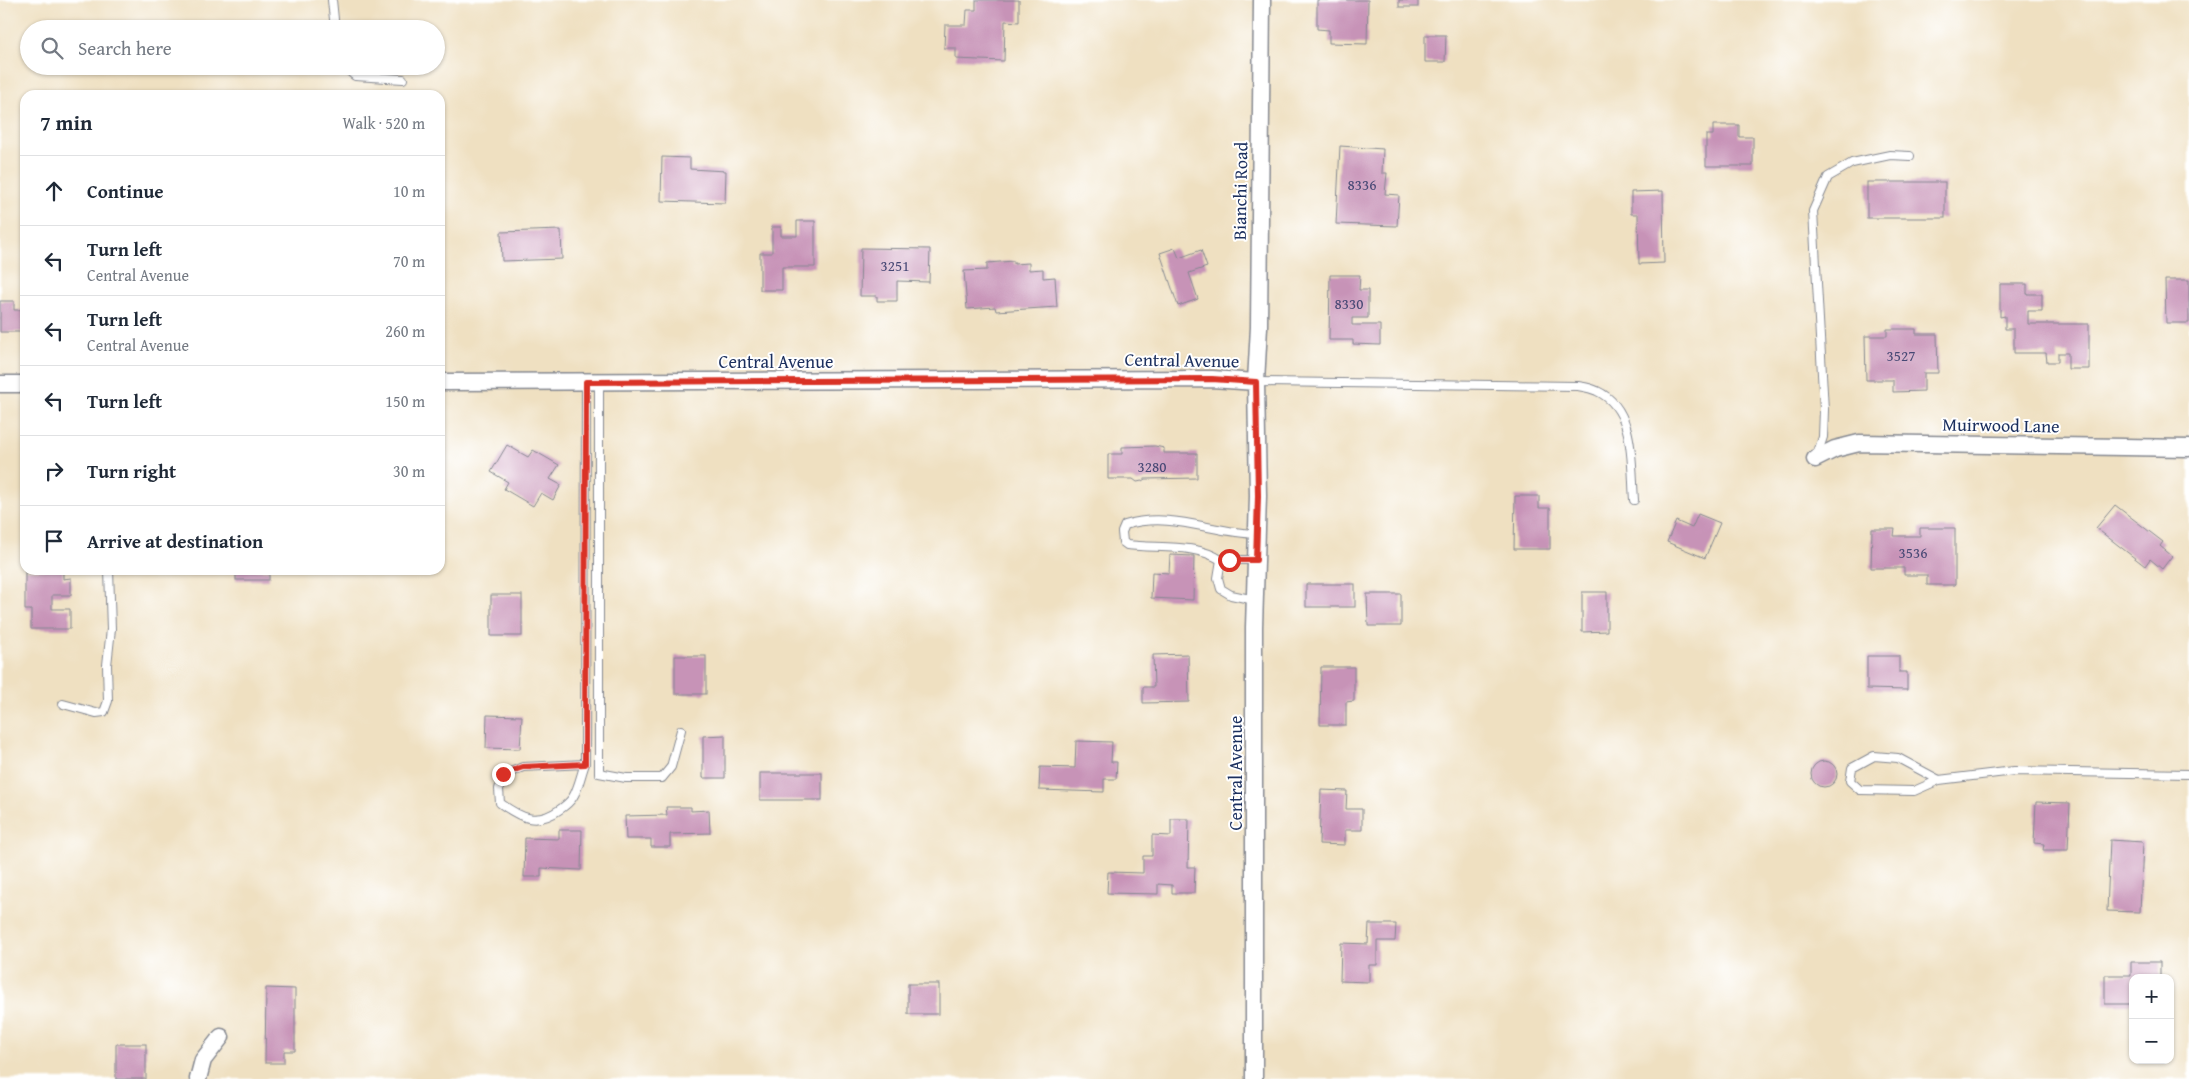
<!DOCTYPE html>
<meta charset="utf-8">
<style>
:root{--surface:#fff;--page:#f2f2f3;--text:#1f2937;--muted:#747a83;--line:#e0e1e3}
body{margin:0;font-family:"Gentium Book Plus",serif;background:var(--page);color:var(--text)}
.controls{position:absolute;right:15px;bottom:15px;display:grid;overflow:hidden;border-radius:10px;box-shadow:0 1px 4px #0004}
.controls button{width:45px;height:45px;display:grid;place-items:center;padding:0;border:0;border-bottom:1px solid var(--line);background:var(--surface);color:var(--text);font:25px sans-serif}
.stop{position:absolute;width:15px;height:15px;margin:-11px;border:4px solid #d93025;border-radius:50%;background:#fff}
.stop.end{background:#d93025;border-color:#fff;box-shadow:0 1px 5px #0008}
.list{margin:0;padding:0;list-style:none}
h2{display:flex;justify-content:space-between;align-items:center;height:65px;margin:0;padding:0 20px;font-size:21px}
h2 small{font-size:16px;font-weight:400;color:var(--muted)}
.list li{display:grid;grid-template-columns:32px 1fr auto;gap:15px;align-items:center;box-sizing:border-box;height:70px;padding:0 20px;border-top:1px solid var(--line)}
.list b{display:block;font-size:19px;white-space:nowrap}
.list p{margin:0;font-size:16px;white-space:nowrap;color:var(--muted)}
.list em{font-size:16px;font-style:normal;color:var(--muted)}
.icon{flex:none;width:28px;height:28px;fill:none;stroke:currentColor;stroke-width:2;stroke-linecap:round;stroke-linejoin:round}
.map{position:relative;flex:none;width:2189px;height:1079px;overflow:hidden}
.search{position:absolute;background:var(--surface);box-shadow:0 1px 4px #0004;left:20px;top:20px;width:425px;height:55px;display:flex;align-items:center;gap:12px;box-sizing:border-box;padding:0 18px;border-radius:28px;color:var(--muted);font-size:19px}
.panel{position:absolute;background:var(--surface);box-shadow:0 1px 4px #0004;left:20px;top:90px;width:425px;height:485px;border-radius:15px}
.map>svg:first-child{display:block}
.building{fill:#c793b7}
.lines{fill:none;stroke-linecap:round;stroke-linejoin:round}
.lane-casing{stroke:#858890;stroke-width:10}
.street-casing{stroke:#858890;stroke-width:19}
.lane{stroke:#fff;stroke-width:8}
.street{stroke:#fff;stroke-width:16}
.route{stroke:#d93025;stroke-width:6}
.labels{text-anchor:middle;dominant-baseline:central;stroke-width:4;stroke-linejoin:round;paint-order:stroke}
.number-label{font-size:15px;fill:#464874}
.street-label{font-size:18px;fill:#1b2f5e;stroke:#fff}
</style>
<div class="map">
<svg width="2189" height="1079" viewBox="0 0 2189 1079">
<rect width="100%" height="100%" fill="#fff"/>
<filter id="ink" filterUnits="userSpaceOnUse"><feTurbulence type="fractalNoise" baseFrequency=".02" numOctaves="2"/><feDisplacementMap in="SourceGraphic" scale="10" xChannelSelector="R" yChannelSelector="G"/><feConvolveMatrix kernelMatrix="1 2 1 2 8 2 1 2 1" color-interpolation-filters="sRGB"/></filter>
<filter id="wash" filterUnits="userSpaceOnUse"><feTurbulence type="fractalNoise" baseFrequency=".0096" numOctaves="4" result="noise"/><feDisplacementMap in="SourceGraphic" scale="20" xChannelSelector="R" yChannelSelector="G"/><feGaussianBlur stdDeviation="1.12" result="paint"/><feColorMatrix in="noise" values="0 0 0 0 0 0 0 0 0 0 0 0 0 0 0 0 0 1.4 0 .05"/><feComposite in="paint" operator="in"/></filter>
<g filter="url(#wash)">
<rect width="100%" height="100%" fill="#efe0c1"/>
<g id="blocks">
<g class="building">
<path d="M 976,0 L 1019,0 L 1019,22 L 1005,21 L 1004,61 L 956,59 L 956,48 L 944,48 L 945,25 L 966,25 L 967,10 L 976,10 Z"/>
<path d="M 1317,0 L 1368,0 L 1367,44 L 1329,43 L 1329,30 L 1317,29 Z"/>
<rect x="1399" y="0" width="19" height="7"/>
<path d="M 1425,35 L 1446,35 L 1445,62 L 1425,62 Z"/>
<path d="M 1713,125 L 1739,125 L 1739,137 L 1753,137 L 1753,166 L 1706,166 L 1706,135 L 1713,135 Z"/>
<path d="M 1340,146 L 1383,149 L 1382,173 L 1387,173 L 1385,194 L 1399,195 L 1397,226 L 1336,224 Z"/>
<path d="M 662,157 L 690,158 L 690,169 L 726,171 L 725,203 L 661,201 Z"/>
<rect x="1867" y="182" width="78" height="36"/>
<path d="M 1663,191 L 1664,263 L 1639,264 L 1638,214 L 1631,214 L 1631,192 Z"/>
<path d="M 797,221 L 815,221 L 815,267 L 782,267 L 782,290 L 760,290 L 760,253 L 772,253 L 772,227 L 781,227 L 781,236 L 797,236 Z"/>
<path d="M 561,230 L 562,259 L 502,261 L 501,232 Z"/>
<path d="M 861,248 L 930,249 L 929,282 L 897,281 L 897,301 L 877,301 L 877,296 L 860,296 Z"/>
<path d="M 1175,248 L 1179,258 L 1201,250 L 1207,267 L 1189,273 L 1198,299 L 1178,306 L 1160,253 Z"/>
<path d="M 1014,261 L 1014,264 L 1029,263 L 1029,270 L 1043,269 L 1043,278 L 1055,277 L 1057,307 L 996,311 L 995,307 L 967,309 L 964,271 L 987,270 L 987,263 Z"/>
<path d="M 1330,275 L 1360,275 L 1359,290 L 1368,290 L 1368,318 L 1352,318 L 1352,325 L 1380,325 L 1380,345 L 1353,344 L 1353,340 L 1329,340 Z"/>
<path d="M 2165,280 L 2189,280 L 2189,323 L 2166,323 Z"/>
<path d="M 2000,284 L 2027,284 L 2027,294 L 2042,294 L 2042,311 L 2028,311 L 2028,324 L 2089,324 L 2089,369 L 2068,369 L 2068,353 L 2058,353 L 2058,362 L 2047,362 L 2046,353 L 2014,353 L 2014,329 L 2005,329 L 2005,316 L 2000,317 Z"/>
<path d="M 0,301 L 14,301 L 14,310 L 25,310 L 25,332 L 0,332 Z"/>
<path d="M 1887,329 L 1916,329 L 1916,334 L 1937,334 L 1938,373 L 1924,373 L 1924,391 L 1893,392 L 1893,380 L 1866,380 L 1865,336 L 1887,336 Z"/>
<path d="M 507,445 L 528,457 L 533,450 L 559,465 L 550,479 L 561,485 L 553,500 L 541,493 L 533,506 L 504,489 L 508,482 L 491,472 Z"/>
<path d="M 1155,446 L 1164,448 L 1164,453 L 1197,453 L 1197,478 L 1145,479 L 1142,481 L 1137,482 L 1133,479 L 1108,479 L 1108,454 L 1122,454 L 1122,447 Z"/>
<path d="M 1515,496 L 1539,496 L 1539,508 L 1550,508 L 1550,549 L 1514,549 Z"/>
<path d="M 2115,505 L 2163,542 L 2160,546 L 2172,556 L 2162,569 L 2150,559 L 2145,566 L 2096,528 Z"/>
<path d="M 1698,514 L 1720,523 L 1705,558 L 1667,542 L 1676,521 L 1692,528 Z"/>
<path d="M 1920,528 L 1955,528 L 1955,585 L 1927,585 L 1927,575 L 1904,575 L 1904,568 L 1871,568 L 1872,529 L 1895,529 L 1894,536 L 1920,536 Z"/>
<path d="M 1170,555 L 1194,556 L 1193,600 L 1151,598 L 1152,572 L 1169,573 Z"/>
<path d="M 25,570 L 63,570 L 63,579 L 71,578 L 71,595 L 52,595 L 52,609 L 70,609 L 70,629 L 31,629 L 31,610 L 25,610 Z"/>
<rect x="236" y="570" width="33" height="10"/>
<rect x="1306" y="584" width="49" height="23"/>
<path d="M 1582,592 L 1607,592 L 1607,631 L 1582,632 Z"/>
<path d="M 1367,594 L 1401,594 L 1401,626 L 1368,626 Z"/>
<rect x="491" y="595" width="31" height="41"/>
<path d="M 1188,654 L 1189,702 L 1143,703 L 1143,687 L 1154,687 L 1153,655 Z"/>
<rect x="675" y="656" width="31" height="38"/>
<path d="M 1867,656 L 1899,656 L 1899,672 L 1907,672 L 1907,690 L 1867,689 Z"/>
<path d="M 1321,667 L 1354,667 L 1354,701 L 1346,702 L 1346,725 L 1320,725 Z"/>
<path d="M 487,715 L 522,716 L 520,749 L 486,748 Z"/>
<path d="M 725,735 L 725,778 L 703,778 L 703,736 Z"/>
<path d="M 1076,741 L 1112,742 L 1111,762 L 1117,762 L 1116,779 L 1104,779 L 1104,792 L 1039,790 L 1040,767 L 1075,768 Z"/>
<circle cx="1824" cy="774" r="13"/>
<rect x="760" y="773" width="62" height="27"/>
<path d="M 1321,790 L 1347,791 L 1346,809 L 1362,809 L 1362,830 L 1345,830 L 1345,845 L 1319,844 Z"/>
<path d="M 2036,802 L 2070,803 L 2068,850 L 2043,850 L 2044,844 L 2034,843 Z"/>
<path d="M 666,807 L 691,807 L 691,811 L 709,810 L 710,833 L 670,834 L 670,847 L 651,847 L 651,839 L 626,839 L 625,816 L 667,815 Z"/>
<path d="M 1171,819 L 1189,819 L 1188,867 L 1195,867 L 1194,893 L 1172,893 L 1172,885 L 1158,884 L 1158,894 L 1107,893 L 1108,872 L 1143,873 L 1143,856 L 1152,856 L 1152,835 L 1171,836 Z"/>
<path d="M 559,830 L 582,830 L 581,870 L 541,868 L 541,877 L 524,877 L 525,838 L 559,839 Z"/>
<path d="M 2110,840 L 2143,842 L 2140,912 L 2107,911 Z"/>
<path d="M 1369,924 L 1396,924 L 1395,941 L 1377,941 L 1377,965 L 1369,965 L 1369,982 L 1340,981 L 1341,943 L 1368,944 Z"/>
<path d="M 2131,962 L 2160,962 L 2160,978 L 2133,978 L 2133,1004 L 2105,1004 L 2105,975 L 2131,975 Z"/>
<rect x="908" y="984" width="31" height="30"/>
<path d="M 266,988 L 295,989 L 295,1051 L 284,1051 L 284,1063 L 265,1063 Z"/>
<rect x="116" y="1044" width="30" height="35"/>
</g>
</g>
</g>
<g filter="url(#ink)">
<use href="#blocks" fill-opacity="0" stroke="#858890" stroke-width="1"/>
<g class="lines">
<g class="lane-casing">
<g id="lane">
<path d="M 332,0 L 335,29"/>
<path d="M 343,66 L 355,76 L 403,79"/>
<path d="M 599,381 L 599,773 L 626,778 L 662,778 L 671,767 L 681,730"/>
<path d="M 1256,382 L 1578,386 C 1584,387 1591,388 1597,391 C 1636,409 1631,464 1634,500"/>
<path d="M 1817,455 L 1823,437 L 1824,410 L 1813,211 L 1828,177 L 1852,163 L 1890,155 L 1910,156"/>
<path d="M 1221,560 C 1195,543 1158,549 1127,545 L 1123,542 L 1122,532 L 1125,525 C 1171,511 1212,533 1257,534"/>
<path d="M 1255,600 L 1231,595 L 1221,589 L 1218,578 L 1221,560 L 1256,560"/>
<path d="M 63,704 L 96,713 L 104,712 L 108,701 L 107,665 L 111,629 L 109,570"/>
<path d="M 585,764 L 523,767 L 503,775 L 499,789 L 500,803 C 521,818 536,826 559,810 C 565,806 570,802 573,797 C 579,787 581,774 585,764 L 586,382"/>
<path d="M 1939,780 L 1898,758 L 1874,756 L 1852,768 L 1850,781 L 1860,790 L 1914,791 L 1939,780 L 2014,771 L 2189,774"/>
</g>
</g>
<g class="street-casing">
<g id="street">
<path d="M 440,382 L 1212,379 L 1256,382 L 1258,496 L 1254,627 L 1254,1079"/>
<path d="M 1256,382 L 1259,327 L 1262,0"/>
<path d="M 0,384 L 25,384"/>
<path d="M 1815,459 L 1835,449 L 1859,443 L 2189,448"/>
<path d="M 198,1079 L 203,1060 L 221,1037"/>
</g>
</g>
<use href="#lane" class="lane"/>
<use href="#street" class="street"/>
</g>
</g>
<g class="lines" filter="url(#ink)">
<path class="route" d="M 503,774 L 523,767 L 585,764 L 586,382 L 1212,379 L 1256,382 L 1258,496 L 1256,560 L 1229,560"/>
</g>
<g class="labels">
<g class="number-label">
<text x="1362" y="184">8336</text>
<text x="895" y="265">3251</text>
<text x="1349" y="303">8330</text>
<text x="1901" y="355">3527</text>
<text x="1152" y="466">3280</text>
<text x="1913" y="552">3536</text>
</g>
<g class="street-label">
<text transform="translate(1240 191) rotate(-89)">Bianchi Road</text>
<text transform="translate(1182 360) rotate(1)">Central Avenue</text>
<text x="776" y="361">Central Avenue</text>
<text transform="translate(2001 425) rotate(1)">Muirwood Lane</text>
<text transform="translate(1235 773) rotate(-90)">Central Avenue</text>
</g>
</g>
</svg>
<div class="controls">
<button>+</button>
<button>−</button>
</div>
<div class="stop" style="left:1229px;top:560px"></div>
<div class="stop end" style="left:503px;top:774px"></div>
<div class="search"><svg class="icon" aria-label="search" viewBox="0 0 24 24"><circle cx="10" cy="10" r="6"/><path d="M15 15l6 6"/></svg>Search here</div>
<section class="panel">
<h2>7 min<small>Walk · 520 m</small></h2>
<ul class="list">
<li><svg class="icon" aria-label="ahead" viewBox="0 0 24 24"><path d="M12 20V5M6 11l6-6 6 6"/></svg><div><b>Continue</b></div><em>10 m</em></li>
<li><svg class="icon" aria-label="left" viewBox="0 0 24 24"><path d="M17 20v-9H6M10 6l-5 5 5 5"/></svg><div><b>Turn left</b><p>Central Avenue</p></div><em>70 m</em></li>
<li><svg class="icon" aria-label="left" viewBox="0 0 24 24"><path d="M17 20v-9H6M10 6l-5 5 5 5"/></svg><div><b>Turn left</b><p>Central Avenue</p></div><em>260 m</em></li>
<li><svg class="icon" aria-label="left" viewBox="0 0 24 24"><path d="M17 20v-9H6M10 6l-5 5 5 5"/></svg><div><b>Turn left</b></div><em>150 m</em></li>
<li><svg class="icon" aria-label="right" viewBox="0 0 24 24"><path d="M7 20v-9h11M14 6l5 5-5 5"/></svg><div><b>Turn right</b></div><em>30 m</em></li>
<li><svg class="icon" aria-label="arrive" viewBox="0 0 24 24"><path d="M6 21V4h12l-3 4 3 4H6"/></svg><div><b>Arrive at destination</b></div></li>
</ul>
</section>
</div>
